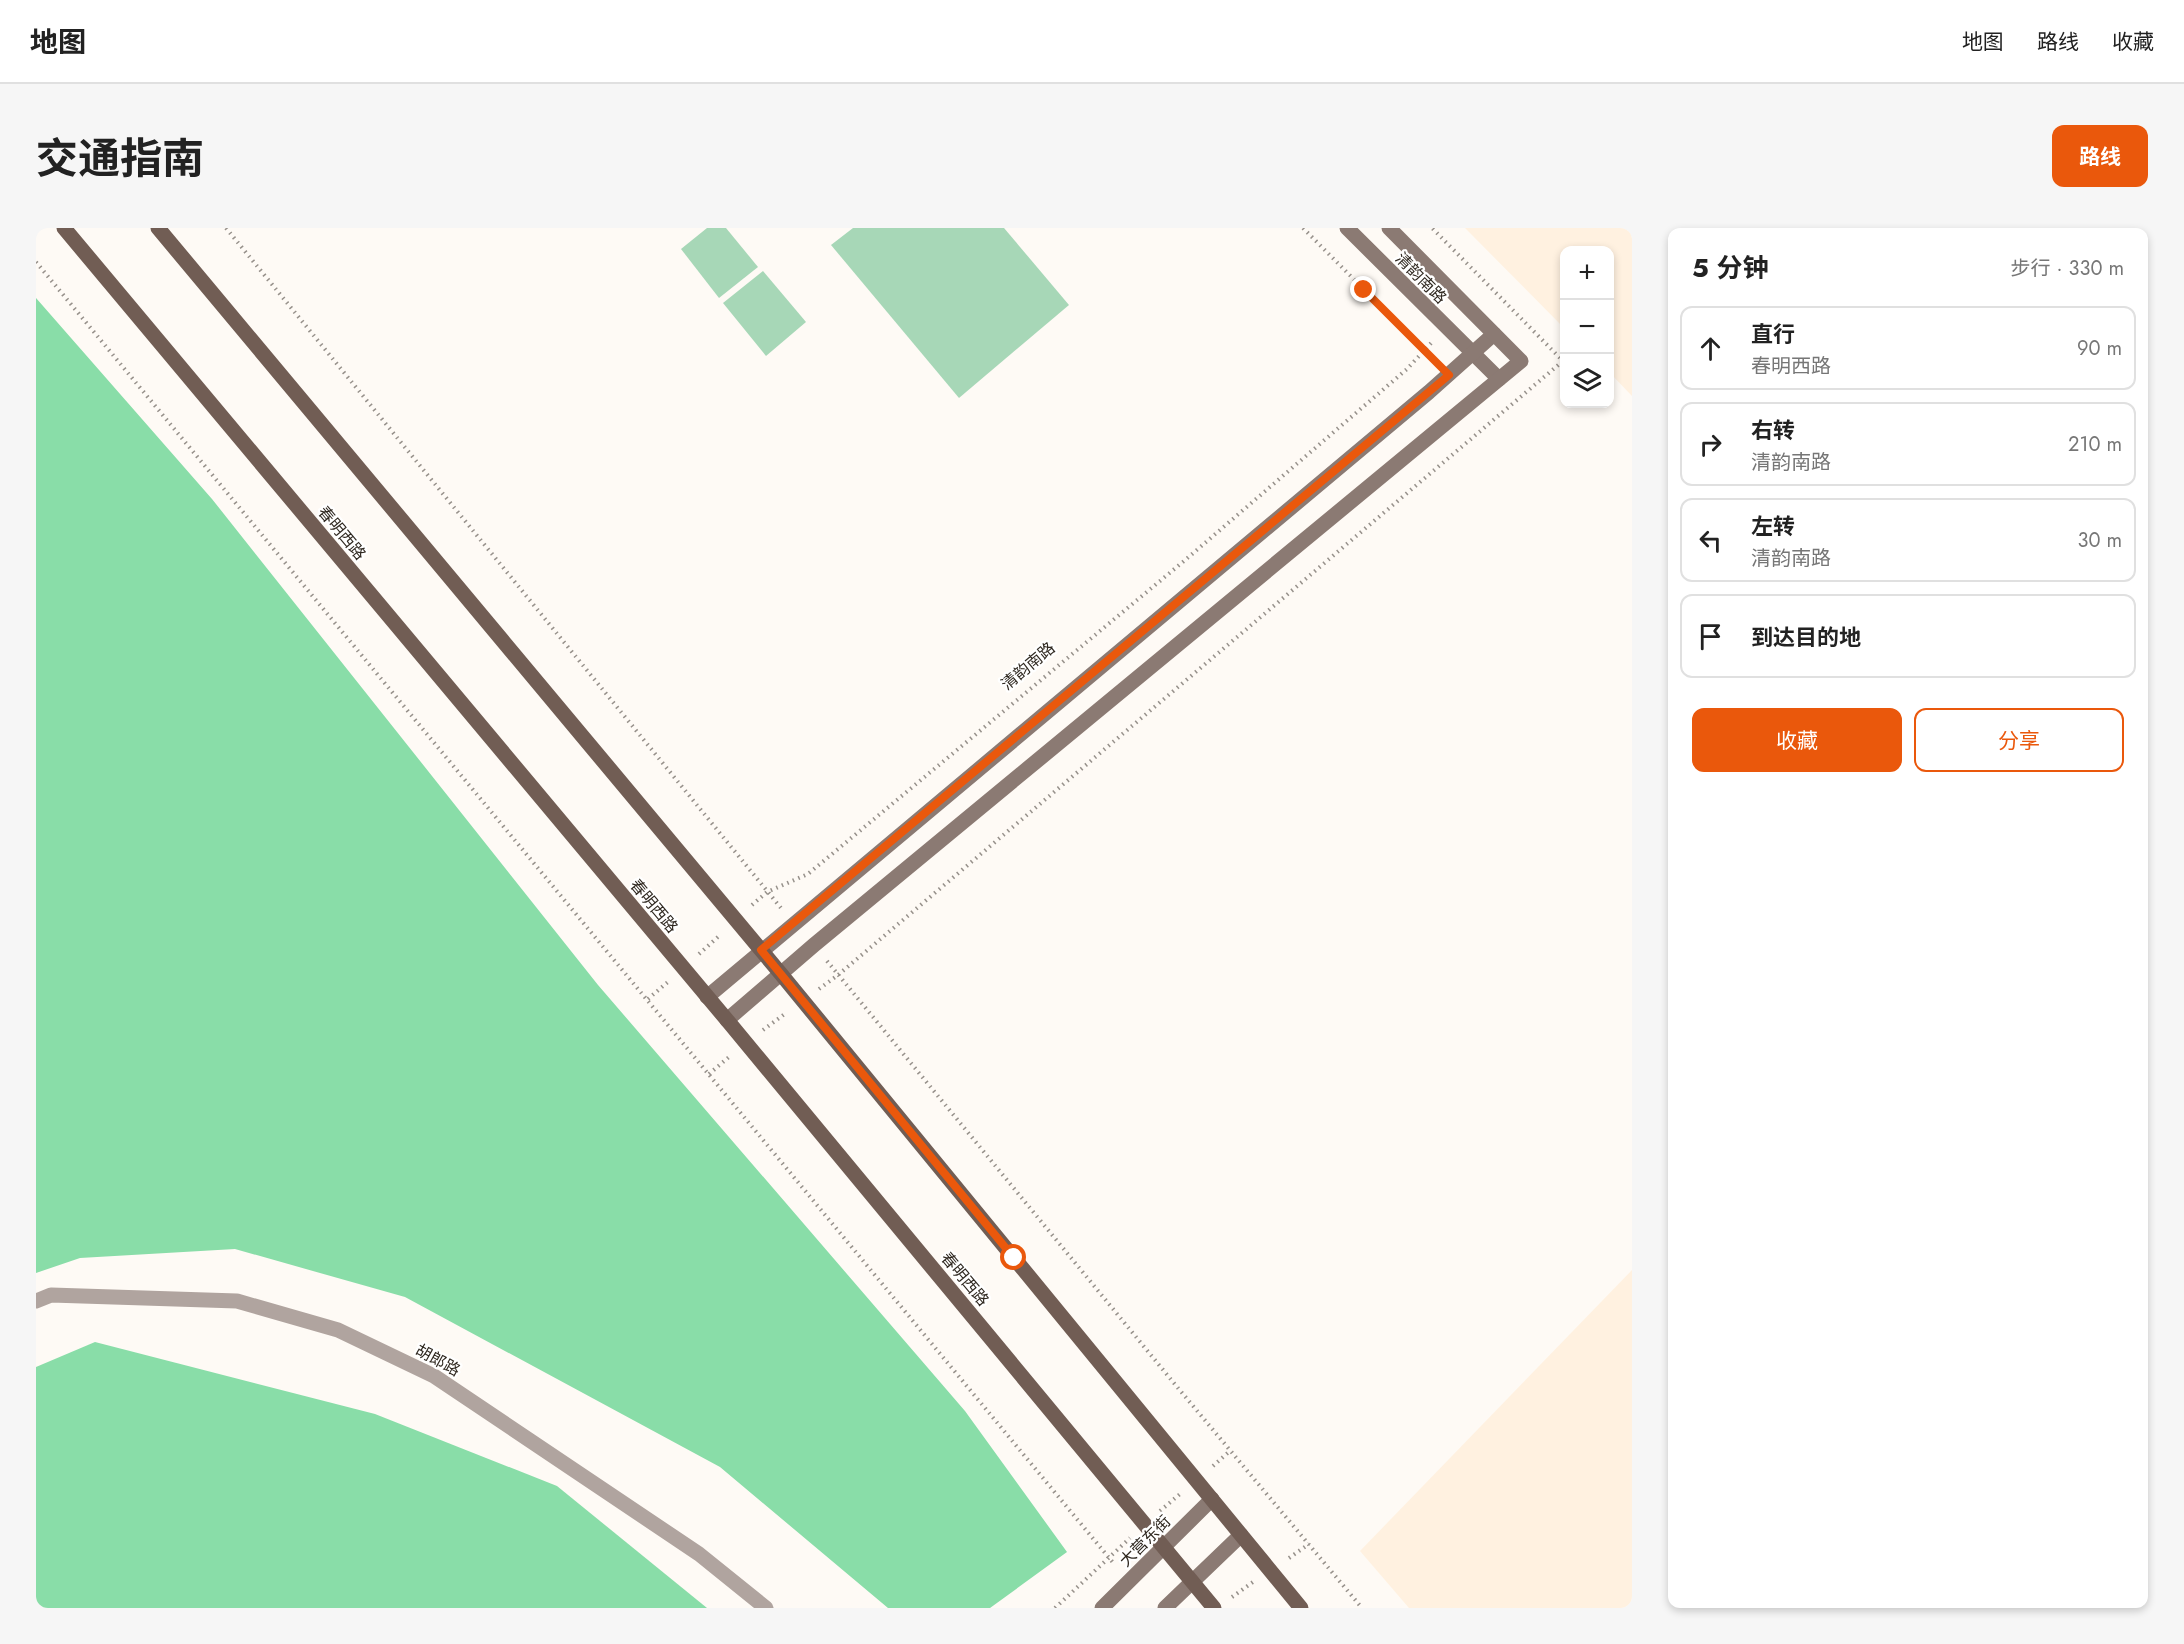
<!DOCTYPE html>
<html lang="zh">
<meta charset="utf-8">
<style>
:root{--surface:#fff;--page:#f6f6f6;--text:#222;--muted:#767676;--line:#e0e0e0;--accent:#ea580c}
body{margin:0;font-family:Jost,"Noto Sans SC",sans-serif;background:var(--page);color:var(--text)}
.controls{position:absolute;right:18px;top:18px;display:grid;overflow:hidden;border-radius:12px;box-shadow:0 3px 9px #0003}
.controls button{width:54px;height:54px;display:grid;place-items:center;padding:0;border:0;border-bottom:2px solid var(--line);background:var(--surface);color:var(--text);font:30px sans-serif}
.stop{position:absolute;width:18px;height:18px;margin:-14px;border:4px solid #ea580c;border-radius:50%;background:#fff}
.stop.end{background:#ea580c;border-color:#fff;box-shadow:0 2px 6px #0008}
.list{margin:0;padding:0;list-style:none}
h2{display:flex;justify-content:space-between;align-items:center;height:78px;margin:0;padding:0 24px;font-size:26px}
h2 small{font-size:20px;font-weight:400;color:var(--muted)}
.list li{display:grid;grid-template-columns:39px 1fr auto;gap:18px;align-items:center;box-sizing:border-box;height:84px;margin:0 12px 12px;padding:0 12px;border:2px solid var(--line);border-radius:12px}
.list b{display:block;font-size:22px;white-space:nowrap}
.list p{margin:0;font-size:20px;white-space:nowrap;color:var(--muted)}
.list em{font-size:20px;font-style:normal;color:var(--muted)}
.actions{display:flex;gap:12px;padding:18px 24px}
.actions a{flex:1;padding:14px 0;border:2px solid var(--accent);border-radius:12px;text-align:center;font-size:21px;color:var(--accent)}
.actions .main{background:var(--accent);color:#fff}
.icon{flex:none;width:33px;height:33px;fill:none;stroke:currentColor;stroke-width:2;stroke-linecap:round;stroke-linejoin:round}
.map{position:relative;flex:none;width:1596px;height:1380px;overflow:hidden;border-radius:12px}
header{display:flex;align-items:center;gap:36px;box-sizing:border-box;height:84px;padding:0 30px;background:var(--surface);border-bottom:2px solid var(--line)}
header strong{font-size:28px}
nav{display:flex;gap:33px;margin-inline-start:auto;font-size:21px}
.intro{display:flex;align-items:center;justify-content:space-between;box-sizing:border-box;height:144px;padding:0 36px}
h1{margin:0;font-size:42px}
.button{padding:15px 27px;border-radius:12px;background:var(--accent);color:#fff;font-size:21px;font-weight:700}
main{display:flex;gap:36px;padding:0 36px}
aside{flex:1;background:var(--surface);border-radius:12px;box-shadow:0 3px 9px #0003}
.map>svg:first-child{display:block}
.built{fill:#fff1e0}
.green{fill:#a7d7b7}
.forest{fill:#89dda8}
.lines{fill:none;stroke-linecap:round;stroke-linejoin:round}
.path{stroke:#97918b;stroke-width:4;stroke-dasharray:1.5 4.5;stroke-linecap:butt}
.street{stroke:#b0a49f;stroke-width:15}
.secondary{stroke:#8b7a73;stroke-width:15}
.primary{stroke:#715d54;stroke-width:15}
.route{stroke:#ea580c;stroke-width:8}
.labels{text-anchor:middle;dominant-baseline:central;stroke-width:4.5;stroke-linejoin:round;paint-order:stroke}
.street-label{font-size:16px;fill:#2f2820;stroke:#fff}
</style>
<header>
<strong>地图</strong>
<nav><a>地图</a><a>路线</a><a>收藏</a></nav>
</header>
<div class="intro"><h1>交通指南</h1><a class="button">路线</a></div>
<main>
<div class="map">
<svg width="1596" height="1380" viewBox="0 0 1596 1380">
<rect width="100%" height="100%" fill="#fefaf5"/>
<g class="built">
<path d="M 1429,0 L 1596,0 L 1596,168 L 1574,145 L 1574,22 L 1528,22 L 1528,100 Z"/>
<path d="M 1596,1042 L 1596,1380 L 1373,1380 L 1324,1323 Z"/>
</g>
<g class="green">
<path d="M 671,0 L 690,0 L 722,39 L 683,70 L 645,21 Z"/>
<path d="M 817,0 L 968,0 L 1033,77 L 923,170 L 795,17 Z"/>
<path d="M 727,43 L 770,94 L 730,128 L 687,75 Z"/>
</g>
<g class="forest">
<path d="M 0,70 L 176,271 L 562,757 L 929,1183 L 1031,1324 L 954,1380 L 852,1380 L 684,1239 L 369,1069 L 199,1021 L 44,1030 L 0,1045 Z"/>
<path d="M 59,1114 L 339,1186 L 521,1258 L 671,1380 L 0,1380 L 0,1139 Z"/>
</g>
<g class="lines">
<g class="path">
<path d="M 190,0 L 745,680"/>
<path d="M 1267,0 L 1398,132"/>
<path d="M 0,34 L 1079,1337"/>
<path d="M 716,677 L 731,664 L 772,646 L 1148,333 L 1371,141 L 1397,113"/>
<path d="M 663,726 L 684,707"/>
<path d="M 791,733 L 1142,1160 L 1326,1380"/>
<path d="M 783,761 L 802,747 L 1527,133 L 1396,0"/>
<path d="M 612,771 L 633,753"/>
<path d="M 727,802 L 750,785"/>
<path d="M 673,846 L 693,829"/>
<path d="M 1177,1238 L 1194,1223"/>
<path d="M 1124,1283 L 1144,1266"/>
<path d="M 1253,1330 L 1273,1316"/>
<path d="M 1196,1369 L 1217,1354"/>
<path d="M 1019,1380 L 1094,1310"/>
</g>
<path class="street" d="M 0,1073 L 15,1067 L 201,1073 L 302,1102 L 398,1148 L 663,1326 L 730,1380"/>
<g class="secondary">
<path d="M 1311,0 L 1463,151"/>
<path d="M 671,769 L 1393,164 L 1458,106"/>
<path d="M 691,792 L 778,717 L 1485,133 L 1353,0"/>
<path d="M 1066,1380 L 1176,1271"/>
<path d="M 1129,1380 L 1205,1307"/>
</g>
<g class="primary">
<path d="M 28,0 L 691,792 L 1178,1380"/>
<path d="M 122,0 L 745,746 L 1265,1380"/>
</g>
</g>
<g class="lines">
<path class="route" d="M 978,1030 L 725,722 L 1413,147 L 1328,62"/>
</g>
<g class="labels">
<g class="street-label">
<text transform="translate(1385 50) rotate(45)">清韵南路</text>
<text transform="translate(306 305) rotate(50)">春明西路</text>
<text transform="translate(992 438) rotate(-40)">清韵南路</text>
<text transform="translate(618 678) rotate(50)">春明西路</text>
<text transform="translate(929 1051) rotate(50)">春明西路</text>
<text transform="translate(402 1132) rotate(29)">胡郎路</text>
<text transform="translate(1109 1313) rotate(-45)">大营东街</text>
</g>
</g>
</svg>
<div class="controls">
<button>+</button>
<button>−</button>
<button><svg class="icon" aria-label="layers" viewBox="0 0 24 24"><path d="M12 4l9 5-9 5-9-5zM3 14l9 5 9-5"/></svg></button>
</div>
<div class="stop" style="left:978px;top:1030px"></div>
<div class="stop end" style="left:1328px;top:62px"></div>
</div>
<aside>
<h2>5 分钟<small>步行 · 330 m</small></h2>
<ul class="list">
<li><svg class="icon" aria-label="ahead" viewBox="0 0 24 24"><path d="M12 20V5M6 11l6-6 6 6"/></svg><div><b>直行</b><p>春明西路</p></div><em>90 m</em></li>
<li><svg class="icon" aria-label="right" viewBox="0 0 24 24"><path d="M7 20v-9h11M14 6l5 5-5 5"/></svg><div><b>右转</b><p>清韵南路</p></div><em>210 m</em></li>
<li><svg class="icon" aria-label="left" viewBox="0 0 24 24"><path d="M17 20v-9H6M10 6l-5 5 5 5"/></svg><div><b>左转</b><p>清韵南路</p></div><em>30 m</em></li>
<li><svg class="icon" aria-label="arrive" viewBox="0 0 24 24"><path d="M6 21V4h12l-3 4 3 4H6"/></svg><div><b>到达目的地</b></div></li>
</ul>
<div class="actions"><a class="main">收藏</a><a>分享</a></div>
</aside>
</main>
